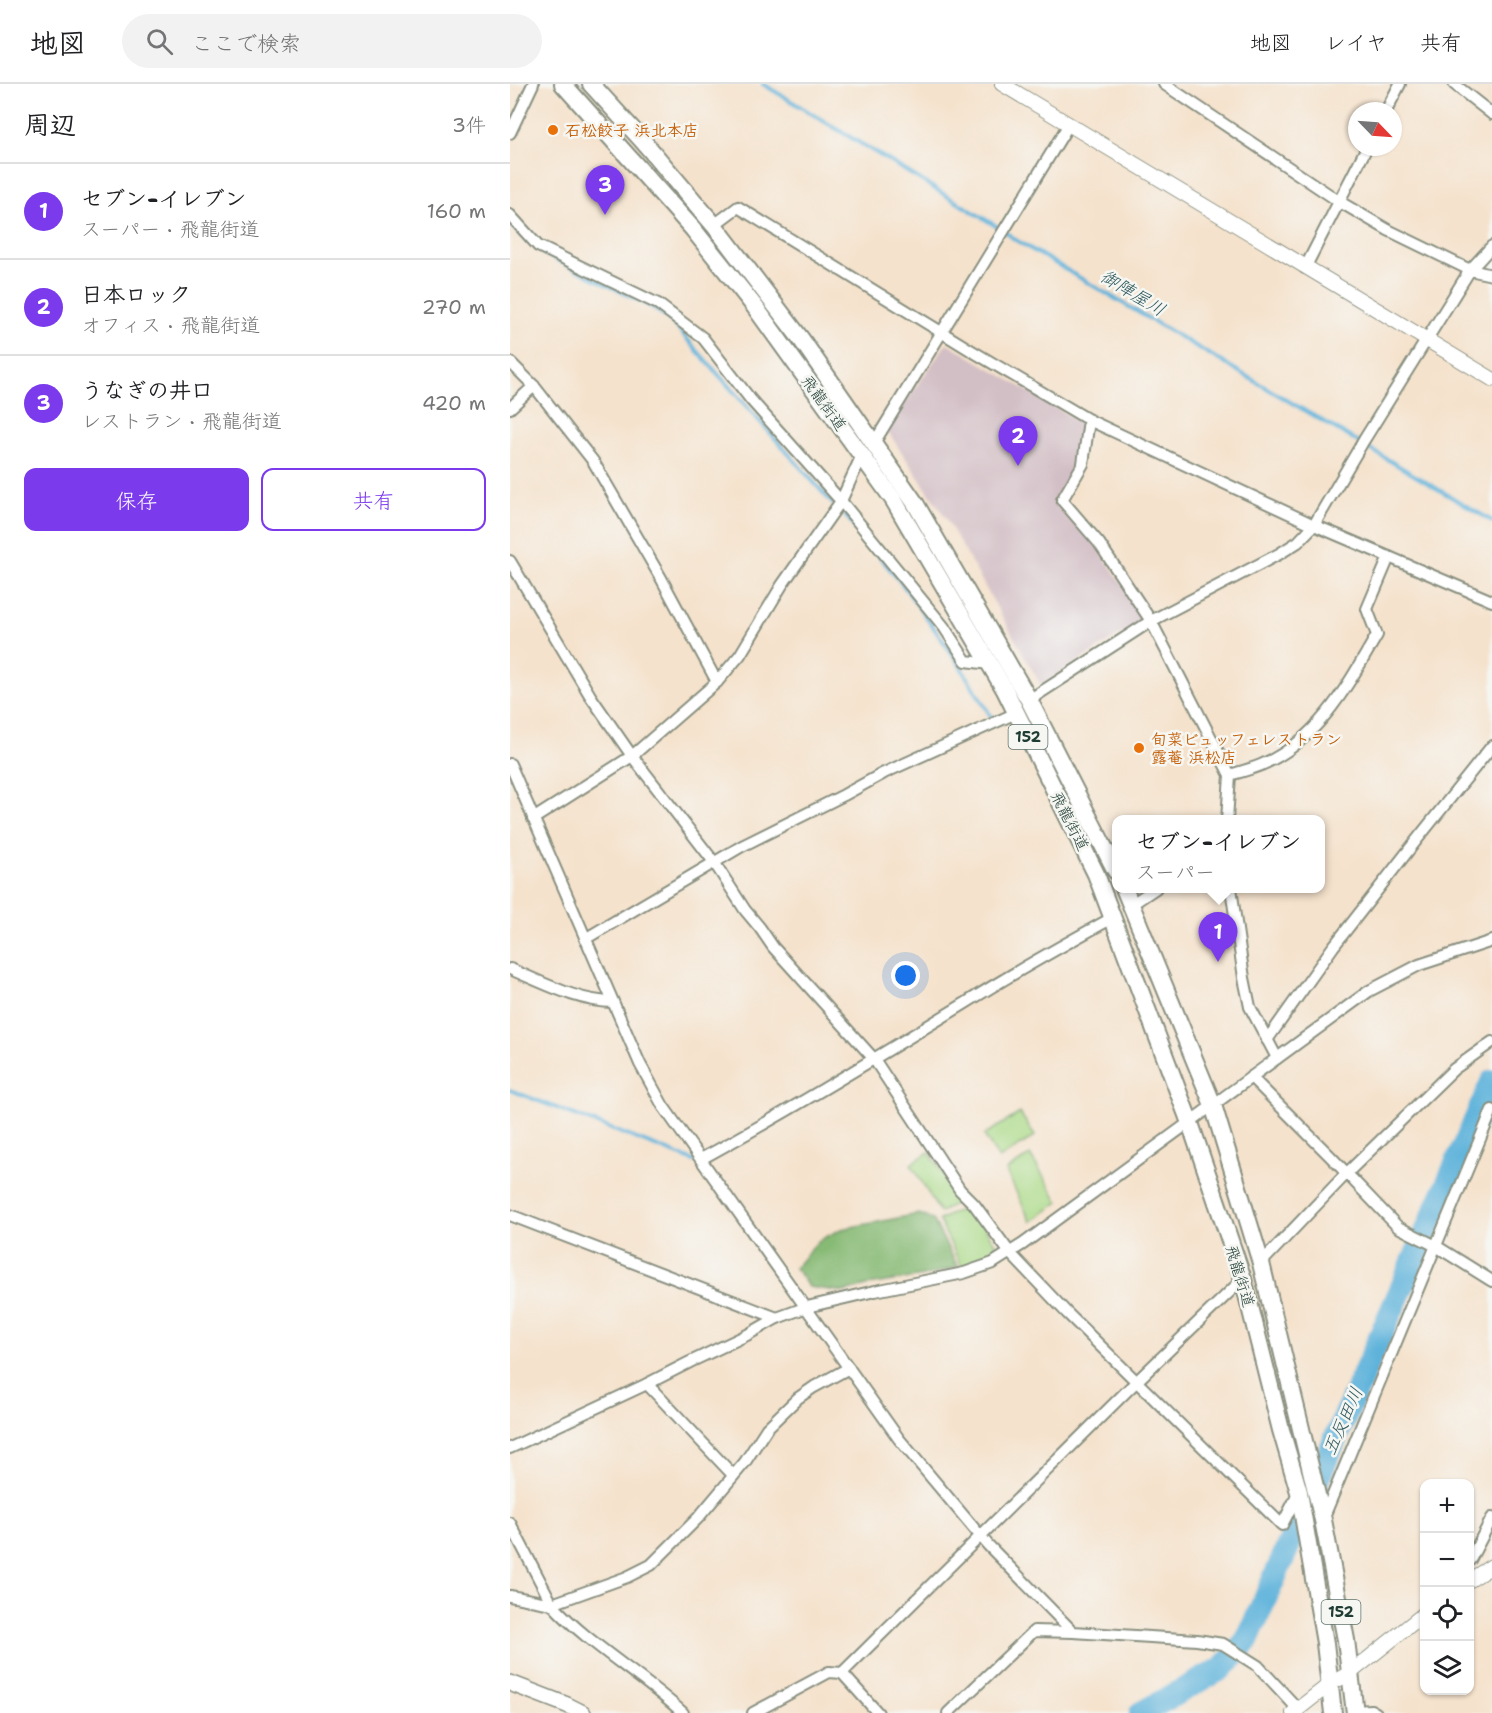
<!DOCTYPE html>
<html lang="ja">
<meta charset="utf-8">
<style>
:root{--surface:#fff;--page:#f2f2f2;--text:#202124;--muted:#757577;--line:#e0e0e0;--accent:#7c3aed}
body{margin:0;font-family:"Shantell Sans","Klee One",sans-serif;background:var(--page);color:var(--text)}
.controls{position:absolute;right:18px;bottom:18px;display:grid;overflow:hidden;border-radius:12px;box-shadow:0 2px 4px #0004}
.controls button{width:54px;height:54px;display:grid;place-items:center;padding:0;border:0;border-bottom:2px solid var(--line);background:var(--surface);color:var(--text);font:30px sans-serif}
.compass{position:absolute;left:838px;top:18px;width:54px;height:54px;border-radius:50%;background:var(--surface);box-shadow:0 2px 4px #0004;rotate:115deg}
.you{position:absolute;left:396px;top:892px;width:21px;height:21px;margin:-15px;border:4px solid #fff;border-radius:50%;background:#1a73e8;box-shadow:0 0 0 9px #1a73e833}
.badge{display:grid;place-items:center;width:39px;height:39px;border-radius:50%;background:var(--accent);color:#fff;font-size:20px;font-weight:700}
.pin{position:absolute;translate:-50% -50px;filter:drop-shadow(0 2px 3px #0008)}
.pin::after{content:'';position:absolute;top:32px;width:21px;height:18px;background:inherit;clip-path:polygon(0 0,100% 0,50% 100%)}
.popup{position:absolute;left:602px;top:731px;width:213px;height:78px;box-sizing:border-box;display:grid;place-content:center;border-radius:12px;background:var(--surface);filter:drop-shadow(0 2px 4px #0005);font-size:20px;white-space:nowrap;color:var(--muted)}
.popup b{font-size:22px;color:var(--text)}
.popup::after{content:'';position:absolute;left:50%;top:100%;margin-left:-12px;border:12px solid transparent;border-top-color:var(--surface)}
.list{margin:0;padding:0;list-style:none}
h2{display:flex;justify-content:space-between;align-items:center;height:78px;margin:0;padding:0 24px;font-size:26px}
h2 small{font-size:20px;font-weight:400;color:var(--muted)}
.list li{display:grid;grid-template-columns:39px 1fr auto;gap:18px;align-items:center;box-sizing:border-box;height:96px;padding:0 24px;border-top:2px solid var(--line)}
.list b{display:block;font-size:22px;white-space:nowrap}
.list p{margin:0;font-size:20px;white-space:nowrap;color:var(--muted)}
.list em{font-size:20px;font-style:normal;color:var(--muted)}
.actions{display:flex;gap:12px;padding:18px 24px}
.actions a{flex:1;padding:14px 0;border:2px solid var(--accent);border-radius:12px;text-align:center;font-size:21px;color:var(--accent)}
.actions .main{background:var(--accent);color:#fff}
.icon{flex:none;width:33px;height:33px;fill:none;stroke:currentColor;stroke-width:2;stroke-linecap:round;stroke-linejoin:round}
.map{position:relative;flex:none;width:982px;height:1629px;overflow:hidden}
header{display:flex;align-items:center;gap:36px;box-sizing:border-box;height:84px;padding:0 30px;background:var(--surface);border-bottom:2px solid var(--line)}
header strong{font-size:28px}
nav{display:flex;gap:33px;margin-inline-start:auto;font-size:21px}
.search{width:420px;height:54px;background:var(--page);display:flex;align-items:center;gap:15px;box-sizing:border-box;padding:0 21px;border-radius:33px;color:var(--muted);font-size:22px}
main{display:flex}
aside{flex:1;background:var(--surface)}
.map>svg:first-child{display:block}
.industrial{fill:#d2bec5}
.green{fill:#aada87;stroke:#648c5e;stroke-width:1.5}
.forest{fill:#87ba74;stroke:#537c54;stroke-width:1.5}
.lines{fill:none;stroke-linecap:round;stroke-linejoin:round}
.stream{stroke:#5fb3db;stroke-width:4}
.river{stroke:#5fb3db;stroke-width:24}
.minor-casing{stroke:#8a9080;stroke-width:14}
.tertiary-casing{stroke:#8a9080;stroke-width:16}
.secondary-casing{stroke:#8a9080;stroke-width:18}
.trunk-casing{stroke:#8a9080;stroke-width:20}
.minor{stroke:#fff;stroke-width:10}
.tertiary{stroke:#fff;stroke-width:14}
.secondary{stroke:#fff;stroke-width:15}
.trunk{stroke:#fff;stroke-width:16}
.food-dot{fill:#e8710a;stroke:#f6f6f2;stroke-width:2}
.labels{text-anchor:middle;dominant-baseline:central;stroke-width:5;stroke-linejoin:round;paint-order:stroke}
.shield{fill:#f6f6f2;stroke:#60746d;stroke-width:1.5}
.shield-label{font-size:15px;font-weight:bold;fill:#1f3d34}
.food-label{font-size:16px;font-weight:bold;fill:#c56008;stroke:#f6f6f2;text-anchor:start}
.street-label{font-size:16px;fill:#1f3d34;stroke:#f6f6f2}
.water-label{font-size:18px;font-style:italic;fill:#2f5a5e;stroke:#f6f6f2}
</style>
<header>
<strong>地図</strong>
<div class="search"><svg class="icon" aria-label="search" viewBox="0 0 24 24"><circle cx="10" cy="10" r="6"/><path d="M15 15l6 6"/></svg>ここで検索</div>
<nav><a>地図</a><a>レイヤ</a><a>共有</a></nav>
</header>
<main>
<aside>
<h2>周辺<small>3件</small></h2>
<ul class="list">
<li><span class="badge">1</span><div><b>セブン-イレブン</b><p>スーパー · 飛龍街道</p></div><em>160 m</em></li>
<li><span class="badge">2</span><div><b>日本ロック</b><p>オフィス · 飛龍街道</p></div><em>270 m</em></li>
<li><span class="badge">3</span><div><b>うなぎの井口</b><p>レストラン · 飛龍街道</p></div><em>420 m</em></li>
</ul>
<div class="actions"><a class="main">保存</a><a>共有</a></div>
</aside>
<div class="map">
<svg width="982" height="1629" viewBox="0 0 982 1629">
<rect width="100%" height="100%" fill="#f6f6f2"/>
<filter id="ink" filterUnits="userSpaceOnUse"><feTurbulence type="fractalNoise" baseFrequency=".0167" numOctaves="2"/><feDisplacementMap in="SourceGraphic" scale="12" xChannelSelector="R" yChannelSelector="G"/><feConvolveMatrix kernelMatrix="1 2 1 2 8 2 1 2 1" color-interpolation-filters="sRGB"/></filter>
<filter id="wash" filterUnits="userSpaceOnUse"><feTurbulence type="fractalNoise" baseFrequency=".008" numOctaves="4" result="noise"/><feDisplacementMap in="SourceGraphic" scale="24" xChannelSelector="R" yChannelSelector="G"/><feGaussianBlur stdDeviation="1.35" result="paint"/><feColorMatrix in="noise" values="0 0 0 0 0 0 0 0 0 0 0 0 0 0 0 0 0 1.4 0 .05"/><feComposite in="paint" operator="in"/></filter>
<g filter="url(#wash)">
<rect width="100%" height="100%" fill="#f5e2cc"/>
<path class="industrial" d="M 437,259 L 572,339 L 567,377 L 544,417 L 587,462 L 635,535 L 531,601 L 436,434 L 376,345 Z"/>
<g class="green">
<path d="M 510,1029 L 525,1052 L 489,1075 L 474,1051 Z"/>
<path d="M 419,1068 L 451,1116 L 430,1129 L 401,1080 Z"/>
<path d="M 520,1071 L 549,1118 L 521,1138 L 496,1087 Z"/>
<path d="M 459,1121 L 489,1165 L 453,1185 L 429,1136 Z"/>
</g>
<path class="forest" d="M 409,1130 L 423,1136 L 448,1183 L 413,1192 L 364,1200 L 334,1208 L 299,1203 L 285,1184 L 308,1157 L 331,1145 Z"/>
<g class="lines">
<g class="stream">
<path d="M 253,0 L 496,148 L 504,155 L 982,437"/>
<path d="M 0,139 L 18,157"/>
<path d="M 33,169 L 144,224 L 161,237 L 323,420"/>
<path d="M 335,431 L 393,501 L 444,572 L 482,634"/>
<path d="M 0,1006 L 184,1077"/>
</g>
<path class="river" d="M 631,1629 L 711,1585 L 723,1573 L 737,1556 L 982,998"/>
</g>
</g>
<g filter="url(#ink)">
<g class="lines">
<g class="minor-casing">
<g id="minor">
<path d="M 654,0 L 830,118 L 878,146 L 960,186 L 982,162"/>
<path d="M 944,0 L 982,30"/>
<path d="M 876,27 L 890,0"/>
<path d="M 0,49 L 23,0"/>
<path d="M 0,131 L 28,162 L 148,220 L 193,254 L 241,316 L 331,417 L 434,543 L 456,577 L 480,580"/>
<path d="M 204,141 L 228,123 L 462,267 L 579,336 L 804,441 L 982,517"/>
<path d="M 795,184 L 857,63"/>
<path d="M 0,278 L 24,302 L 83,377 L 151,494 L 207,598"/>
<path d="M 0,324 L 24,302"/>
<path d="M 579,336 L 573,380 L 552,416 L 589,459 L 641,537 L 720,691 L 717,736"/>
<path d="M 364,359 L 559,40"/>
<path d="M 0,477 L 81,613 L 122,672 L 204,778 L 235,826 L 250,844 L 263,863 L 364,975 L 450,1106 L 464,1120 L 500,1169 L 557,1229 L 772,1441 L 789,1408"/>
<path d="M 519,616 L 641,537 L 769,470 L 788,458 L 804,441 L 854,356 L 960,186 L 982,191"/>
<path d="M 0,680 L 130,980 L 153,1022 L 389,1355 L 478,1461 L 563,1548 L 687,1556 L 713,1560 L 748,1582 L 788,1625"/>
<path d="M 720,691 C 730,688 741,685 751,681 C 808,657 838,601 867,551 L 857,525 L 879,473"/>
<path d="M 23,735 L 122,672 L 207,598 L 230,571 L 272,501 L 331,417 L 352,371"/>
<path d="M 721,804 L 734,894 L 740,923 L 767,974"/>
<path d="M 622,820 L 646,804"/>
<path d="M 75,855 L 232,762 L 334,711 L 374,689 L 506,629"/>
<path d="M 0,885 C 32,898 68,918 103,918"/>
<path d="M 757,956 L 823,863 L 909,753 L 982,662"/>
<path d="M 741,993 L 820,1072 L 888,1143 L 926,1162 L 982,1197"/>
<path d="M 191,1075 C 281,1026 367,973 454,920 C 503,889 553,861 604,833"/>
<path d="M 0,1131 L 267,1234"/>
<path d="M 751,1179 L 836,1090 L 944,985 L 982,958"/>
<path d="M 137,1300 L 223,1391"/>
<path d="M 0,1364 L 137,1300 L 180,1278 L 237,1251 L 267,1234 L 297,1223 L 365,1207 L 454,1189 L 483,1179 L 513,1160 L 859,907 L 909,881 L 982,857"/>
<path d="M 813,1435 L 982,1026"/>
<path d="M 0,1439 L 42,1520 C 80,1562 131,1590 173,1629"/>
<path d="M 960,1476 L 982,1434"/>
<path d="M 0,1512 L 42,1520 L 117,1493 L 141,1481 L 188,1434 L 235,1378 L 257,1344 L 288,1314 L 304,1303 L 339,1284"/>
<path d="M 332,1589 L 368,1629"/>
<path d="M 845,1627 L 861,1626 L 866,1629"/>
<path d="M 243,1629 L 319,1588 L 332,1589 L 627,1297 L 733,1195"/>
<path d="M 438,1629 L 524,1547 L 563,1548"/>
</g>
</g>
<g class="tertiary-casing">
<g id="tertiary">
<path d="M 492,0 L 982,295"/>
<path d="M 960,1496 L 982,1482"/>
<path d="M 783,1629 L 820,1600 L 840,1589 L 914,1530"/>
</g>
</g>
<g class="secondary-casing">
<path id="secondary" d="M 0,1599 L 57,1621 L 73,1629"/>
</g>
<g class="trunk-casing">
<g id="trunk">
<path d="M 53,0 L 183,145 L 245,223 L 383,415 L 495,606 L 586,790 L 680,1039 L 733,1195 L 771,1346 L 789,1408 L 815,1559 L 823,1629"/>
<path d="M 81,0 L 132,56 L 204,141 L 291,255 L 405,419 L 519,616 L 606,787"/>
<path d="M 614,804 L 703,1021 L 751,1179 L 813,1436 L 836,1556 L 845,1629"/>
</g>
</g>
<use href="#minor" class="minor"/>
<use href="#tertiary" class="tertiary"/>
<use href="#secondary" class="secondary"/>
<use href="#trunk" class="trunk"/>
</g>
</g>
<g class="food-dot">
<circle cx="43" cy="46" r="6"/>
<circle cx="629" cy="664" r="6"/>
</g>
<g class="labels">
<g class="shield">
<rect x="498.5" y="641" width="39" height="24" rx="4.5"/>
<rect x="811.5" y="1516" width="39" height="24" rx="4.5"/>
</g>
<g class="shield-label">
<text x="518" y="653">152</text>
<text x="831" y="1528">152</text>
</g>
<g class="food-label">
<text x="55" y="46">石松餃子 浜北本店</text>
<text x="641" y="655">旬菜ビュッフェレストラン<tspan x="641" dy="18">露菴 浜松店</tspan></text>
</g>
<g class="street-label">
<text transform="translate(314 319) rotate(54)">飛龍街道</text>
<text transform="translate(560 737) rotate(63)">飛龍街道</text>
<text transform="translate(730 1192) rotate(73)">飛龍街道</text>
</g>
<g class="water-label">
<text transform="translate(623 209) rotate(31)">御陣屋川</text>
<text transform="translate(833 1337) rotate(-66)">五反田川</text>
</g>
</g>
</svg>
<div class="controls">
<button>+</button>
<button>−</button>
<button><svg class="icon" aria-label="locate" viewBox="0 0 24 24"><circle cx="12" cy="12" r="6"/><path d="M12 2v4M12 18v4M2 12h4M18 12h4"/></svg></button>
<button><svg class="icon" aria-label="layers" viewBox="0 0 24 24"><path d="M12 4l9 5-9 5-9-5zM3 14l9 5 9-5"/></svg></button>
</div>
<svg class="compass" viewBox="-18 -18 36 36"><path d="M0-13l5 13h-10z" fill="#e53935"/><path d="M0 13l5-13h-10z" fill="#757577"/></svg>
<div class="you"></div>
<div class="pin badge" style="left:708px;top:878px">1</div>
<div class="popup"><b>セブン-イレブン</b>スーパー</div>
<div class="pin badge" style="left:508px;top:382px">2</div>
<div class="pin badge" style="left:95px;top:131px">3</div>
</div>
</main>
